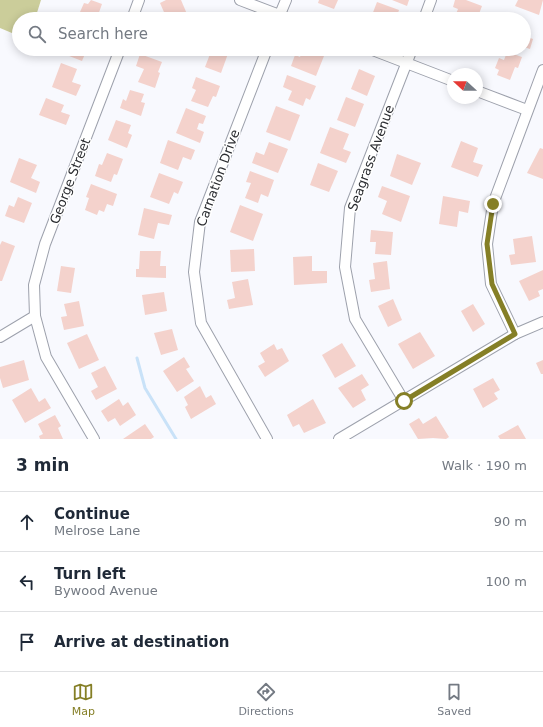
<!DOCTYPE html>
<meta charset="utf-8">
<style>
:root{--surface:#fff;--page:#f6f6f7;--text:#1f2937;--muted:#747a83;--line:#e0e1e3;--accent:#857f26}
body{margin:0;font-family:"DejaVu Sans",sans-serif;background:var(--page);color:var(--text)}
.compass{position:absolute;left:447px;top:68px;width:36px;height:36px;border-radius:50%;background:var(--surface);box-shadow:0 2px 10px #0003;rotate:291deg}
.stop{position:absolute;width:12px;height:12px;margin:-9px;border:3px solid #857f26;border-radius:50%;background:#fff}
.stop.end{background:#857f26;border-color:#fff;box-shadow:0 1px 4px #0008}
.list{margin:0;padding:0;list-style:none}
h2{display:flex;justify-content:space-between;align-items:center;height:52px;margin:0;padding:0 16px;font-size:17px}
h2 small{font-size:13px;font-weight:400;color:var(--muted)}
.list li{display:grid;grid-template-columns:26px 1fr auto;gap:12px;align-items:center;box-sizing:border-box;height:60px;padding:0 16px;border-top:1px solid var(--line)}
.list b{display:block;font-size:15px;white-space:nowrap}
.list p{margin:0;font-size:13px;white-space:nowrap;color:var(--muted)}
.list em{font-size:13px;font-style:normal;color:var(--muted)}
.icon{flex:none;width:22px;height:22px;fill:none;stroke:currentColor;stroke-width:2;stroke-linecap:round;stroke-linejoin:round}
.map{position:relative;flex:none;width:543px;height:439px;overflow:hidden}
.search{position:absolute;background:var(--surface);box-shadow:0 2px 10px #0003;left:12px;right:12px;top:12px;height:44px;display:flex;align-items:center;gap:10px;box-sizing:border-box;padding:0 14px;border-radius:22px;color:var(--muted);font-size:15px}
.sheet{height:232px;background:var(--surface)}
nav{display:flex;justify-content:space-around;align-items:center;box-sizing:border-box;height:56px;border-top:1px solid var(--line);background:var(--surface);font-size:11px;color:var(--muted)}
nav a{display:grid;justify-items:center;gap:2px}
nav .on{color:var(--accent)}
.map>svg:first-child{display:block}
.green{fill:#cbcd9a}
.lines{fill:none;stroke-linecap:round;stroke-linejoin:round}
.stream{stroke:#c9e2f8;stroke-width:3}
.building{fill:#f4d2cc}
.minor-casing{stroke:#9da1ac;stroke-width:12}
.minor{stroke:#fff;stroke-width:10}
.route{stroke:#857f26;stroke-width:5}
.labels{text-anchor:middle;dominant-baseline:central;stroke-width:3;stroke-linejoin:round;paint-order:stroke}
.street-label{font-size:13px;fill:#2b2d31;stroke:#fff}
</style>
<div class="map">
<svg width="543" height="439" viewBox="0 0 543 439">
<rect width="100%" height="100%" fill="#f8f9fe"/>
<path class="green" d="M 0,0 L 41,0 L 35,19 L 19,19 L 19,36 L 0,28 Z"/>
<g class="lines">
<path class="stream" d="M 137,358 L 145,388 L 176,439"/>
</g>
<g class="building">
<path d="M 91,0 L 102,4 L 97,18 L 100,19 L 82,19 L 84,13 L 80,12 L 84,3 L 88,4 Z"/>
<path d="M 166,0 L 181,0 L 187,14 L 175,19 L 167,19 L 160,3 Z"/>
<path d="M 319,0 L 338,0 L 334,9 L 318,3 Z"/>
<path d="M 392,0 L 409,0 L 407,6 Z"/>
<path d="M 455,0 L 466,0 L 482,6 L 477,19 L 454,19 L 458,9 L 453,7 Z"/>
<path d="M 518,0 L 543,0 L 539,15 L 515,6 Z"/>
<path d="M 377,2 L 399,10 L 396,19 L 380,19 L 372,15 Z"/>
<path d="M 524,24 L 529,26 L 525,36 L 533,39 L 530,49 L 524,47 Z"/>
<path d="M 60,49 L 87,49 L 82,61 L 59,52 Z"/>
<path d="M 151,49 L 171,49 L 169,56 Z"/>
<path d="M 212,49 L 223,49 L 229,51 L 221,73 L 205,67 Z"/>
<path d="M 303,49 L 324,56 L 316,76 L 291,66 L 295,55 L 300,57 Z"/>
<path d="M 507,52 L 522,57 L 518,68 L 515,67 L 510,80 L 497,75 L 499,70 L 495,68 L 499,58 L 504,60 Z"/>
<path d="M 140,54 L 162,62 L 158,72 L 160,73 L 155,88 L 138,82 L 144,69 L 136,66 Z"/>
<path d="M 61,63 L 77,69 L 72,82 L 81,85 L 76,96 L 52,87 Z"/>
<path d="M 359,69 L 375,76 L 367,96 L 351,89 Z"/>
<path d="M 287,75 L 316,86 L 310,100 L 306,98 L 303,106 L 288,100 L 292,91 L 283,87 Z"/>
<path d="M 196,77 L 220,86 L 216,97 L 213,96 L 208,107 L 191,101 L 196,90 L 192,88 Z"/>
<path d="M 130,90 L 144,94 L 141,102 L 145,103 L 141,116 L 120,108 L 123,99 L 126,101 Z"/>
<path d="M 346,97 L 364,104 L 355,127 L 337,120 Z"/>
<path d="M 46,98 L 64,105 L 61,112 L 70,115 L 66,125 L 39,115 Z"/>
<path d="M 276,106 L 300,115 L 290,141 L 266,132 Z"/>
<path d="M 186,108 L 206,116 L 203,124 L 199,123 L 197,129 L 204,132 L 200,143 L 176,133 Z"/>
<path d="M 116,120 L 131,125 L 128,133 L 132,135 L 127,148 L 108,140 Z"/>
<path d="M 330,127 L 349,134 L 343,149 L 351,152 L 346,163 L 320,153 Z"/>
<path d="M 168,140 L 195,150 L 191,160 L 183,157 L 178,170 L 160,163 Z"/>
<path d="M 461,141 L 478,148 L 473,162 L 483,165 L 478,177 L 451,167 Z"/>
<path d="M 269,142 L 288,149 L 278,173 L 252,163 L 256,152 L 264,155 Z"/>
<path d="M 540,148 L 543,149 L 543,179 L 527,173 Z"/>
<path d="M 107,153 L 123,159 L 117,175 L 114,174 L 111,182 L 95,176 L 99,164 L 102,165 Z"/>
<path d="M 397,154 L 421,163 L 412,185 L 390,176 Z"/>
<path d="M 19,158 L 37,165 L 31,178 L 40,182 L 36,193 L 10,182 Z"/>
<path d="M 318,163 L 338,171 L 329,192 L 310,185 Z"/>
<path d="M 250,171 L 274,180 L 268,197 L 261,194 L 258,203 L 245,198 L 251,183 L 246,182 Z"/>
<path d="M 159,173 L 183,182 L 178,194 L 174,192 L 169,204 L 150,197 Z"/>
<path d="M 91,184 L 117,194 L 113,206 L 107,204 L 104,212 L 99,210 L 97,215 L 85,210 L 89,198 L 86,197 Z"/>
<path d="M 382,186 L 410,196 L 401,222 L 382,214 L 387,201 L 378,197 Z"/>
<path d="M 443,196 L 470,201 L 468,213 L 459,211 L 457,227 L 439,224 Z"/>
<path d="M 18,197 L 32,203 L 24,223 L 5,216 L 9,205 L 14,207 Z"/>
<path d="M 240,205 L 263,214 L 253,241 L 230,232 Z"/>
<path d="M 144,208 L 172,215 L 169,225 L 158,223 L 154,239 L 138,235 Z"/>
<path d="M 371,230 L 393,232 L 391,255 L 375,254 L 376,242 L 370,242 Z"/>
<path d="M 532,236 L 536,262 L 511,265 L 509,255 L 515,254 L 513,239 Z"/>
<path d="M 2,241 L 15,246 L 2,281 L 0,281 L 0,245 Z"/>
<path d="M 254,249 L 255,271 L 231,272 L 230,250 Z"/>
<path d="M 140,251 L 161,251 L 160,266 L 166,266 L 166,278 L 136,277 L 136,269 L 139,269 Z"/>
<path d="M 312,256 L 312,271 L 327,271 L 327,283 L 294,285 L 293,257 Z"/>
<path d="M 387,261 L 390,289 L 371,292 L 369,280 L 375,279 L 373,263 Z"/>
<path d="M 61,266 L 75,268 L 71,293 L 57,291 Z"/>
<path d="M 543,270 L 543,289 L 538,291 L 540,296 L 529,301 L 519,281 Z"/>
<path d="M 248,279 L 253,305 L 229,309 L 227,300 L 235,298 L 232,282 Z"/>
<path d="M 164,292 L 167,311 L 145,315 L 142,295 Z"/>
<path d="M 393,299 L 402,320 L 388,327 L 378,306 Z"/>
<path d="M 79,301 L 84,326 L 64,330 L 61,317 L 67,316 L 64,304 Z"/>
<path d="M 473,304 L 485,324 L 473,332 L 461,311 Z"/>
<path d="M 172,329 L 178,350 L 161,355 L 154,333 Z"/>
<path d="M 420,332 L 435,356 L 413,369 L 398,344 Z"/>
<path d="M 87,334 L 99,360 L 79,369 L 67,343 Z"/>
<path d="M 342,343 L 356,366 L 335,378 L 322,355 Z"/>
<path d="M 274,344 L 277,350 L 282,348 L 289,361 L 265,377 L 258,366 L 265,362 L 260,353 Z"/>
<path d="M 184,357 L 190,367 L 186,369 L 194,381 L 177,392 L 163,371 Z"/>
<path d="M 24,360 L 29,380 L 3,388 L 0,378 L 0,367 Z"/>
<path d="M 543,360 L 543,374 L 541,374 L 536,363 Z"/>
<path d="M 105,366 L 117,389 L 96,400 L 91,391 L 98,387 L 91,373 Z"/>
<path d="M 362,374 L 369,385 L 361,390 L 366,400 L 353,408 L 338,388 Z"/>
<path d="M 493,378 L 500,390 L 494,393 L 498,399 L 483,408 L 473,389 Z"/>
<path d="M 200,386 L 206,398 L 211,395 L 216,404 L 191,419 L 185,407 L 188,405 L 184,397 Z"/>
<path d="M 31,388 L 39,402 L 45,398 L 51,408 L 25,423 L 12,400 Z"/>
<path d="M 119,399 L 123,406 L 128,402 L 136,415 L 120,426 L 115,418 L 108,422 L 101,411 Z"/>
<path d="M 313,399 L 326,423 L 304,433 L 299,424 L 293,427 L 287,415 Z"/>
<path d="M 55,415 L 61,426 L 58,428 L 63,439 L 40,439 L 39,436 L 43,434 L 38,424 Z"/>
<path d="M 436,416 L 449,437 L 446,439 L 433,438 L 418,439 L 409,424 L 419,418 L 423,424 Z"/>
<path d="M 145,424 L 154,437 L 151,439 L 123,439 Z"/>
<path d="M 518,425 L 526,439 L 500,439 L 498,436 Z"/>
</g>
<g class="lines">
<g class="minor-casing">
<g id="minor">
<path d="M 240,0 L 290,19"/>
<path d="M 132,19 L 139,0"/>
<path d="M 278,19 L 286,0"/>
<path d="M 424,19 L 431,0"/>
<path d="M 267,49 L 200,222 L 194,272 L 201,323 L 267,439"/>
<path d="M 370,49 L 453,81"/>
<path d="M 477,91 L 527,110"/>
<path d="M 515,334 L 491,284 L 487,244 L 493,204 L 543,70"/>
<path d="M 0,337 L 35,316"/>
<path d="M 404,401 L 355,319 L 345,267 L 350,208 L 412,49"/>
<path d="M 94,439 L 46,357 L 35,316 L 34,285 L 45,244 L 120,49"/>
<path d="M 339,439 L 515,334 L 543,322"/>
</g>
</g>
<use href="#minor" class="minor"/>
</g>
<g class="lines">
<path class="route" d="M 404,401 L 515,334 L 492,284 L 487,244 L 493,204"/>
</g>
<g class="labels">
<g class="street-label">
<text transform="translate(371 158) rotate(-70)">Seagrass Avenue</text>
<text transform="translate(218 178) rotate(-70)">Carnation Drive</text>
<text transform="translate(70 181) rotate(-69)">George Street</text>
</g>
</g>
</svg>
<svg class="compass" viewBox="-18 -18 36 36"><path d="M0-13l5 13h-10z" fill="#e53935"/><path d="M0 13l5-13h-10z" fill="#747a83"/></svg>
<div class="stop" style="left:404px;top:401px"></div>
<div class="stop end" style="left:493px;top:204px"></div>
<div class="search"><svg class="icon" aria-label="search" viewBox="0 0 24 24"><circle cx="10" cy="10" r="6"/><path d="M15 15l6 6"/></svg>Search here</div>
</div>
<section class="sheet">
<h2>3 min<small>Walk · 190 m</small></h2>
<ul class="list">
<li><svg class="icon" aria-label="ahead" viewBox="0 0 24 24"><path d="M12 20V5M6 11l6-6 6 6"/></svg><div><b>Continue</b><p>Melrose Lane</p></div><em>90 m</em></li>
<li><svg class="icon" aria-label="left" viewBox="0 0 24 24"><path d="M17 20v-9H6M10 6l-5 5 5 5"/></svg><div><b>Turn left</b><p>Bywood Avenue</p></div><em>100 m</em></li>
<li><svg class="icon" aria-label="arrive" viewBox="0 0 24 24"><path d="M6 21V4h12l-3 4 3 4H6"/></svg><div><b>Arrive at destination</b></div></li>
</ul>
</section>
<nav>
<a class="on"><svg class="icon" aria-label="map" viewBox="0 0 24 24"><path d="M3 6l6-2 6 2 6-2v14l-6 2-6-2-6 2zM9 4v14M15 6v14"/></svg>Map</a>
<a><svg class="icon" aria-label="directions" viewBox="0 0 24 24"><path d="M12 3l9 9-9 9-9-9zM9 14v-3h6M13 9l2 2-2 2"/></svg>Directions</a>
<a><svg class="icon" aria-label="saved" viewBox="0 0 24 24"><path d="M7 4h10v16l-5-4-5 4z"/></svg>Saved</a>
</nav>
